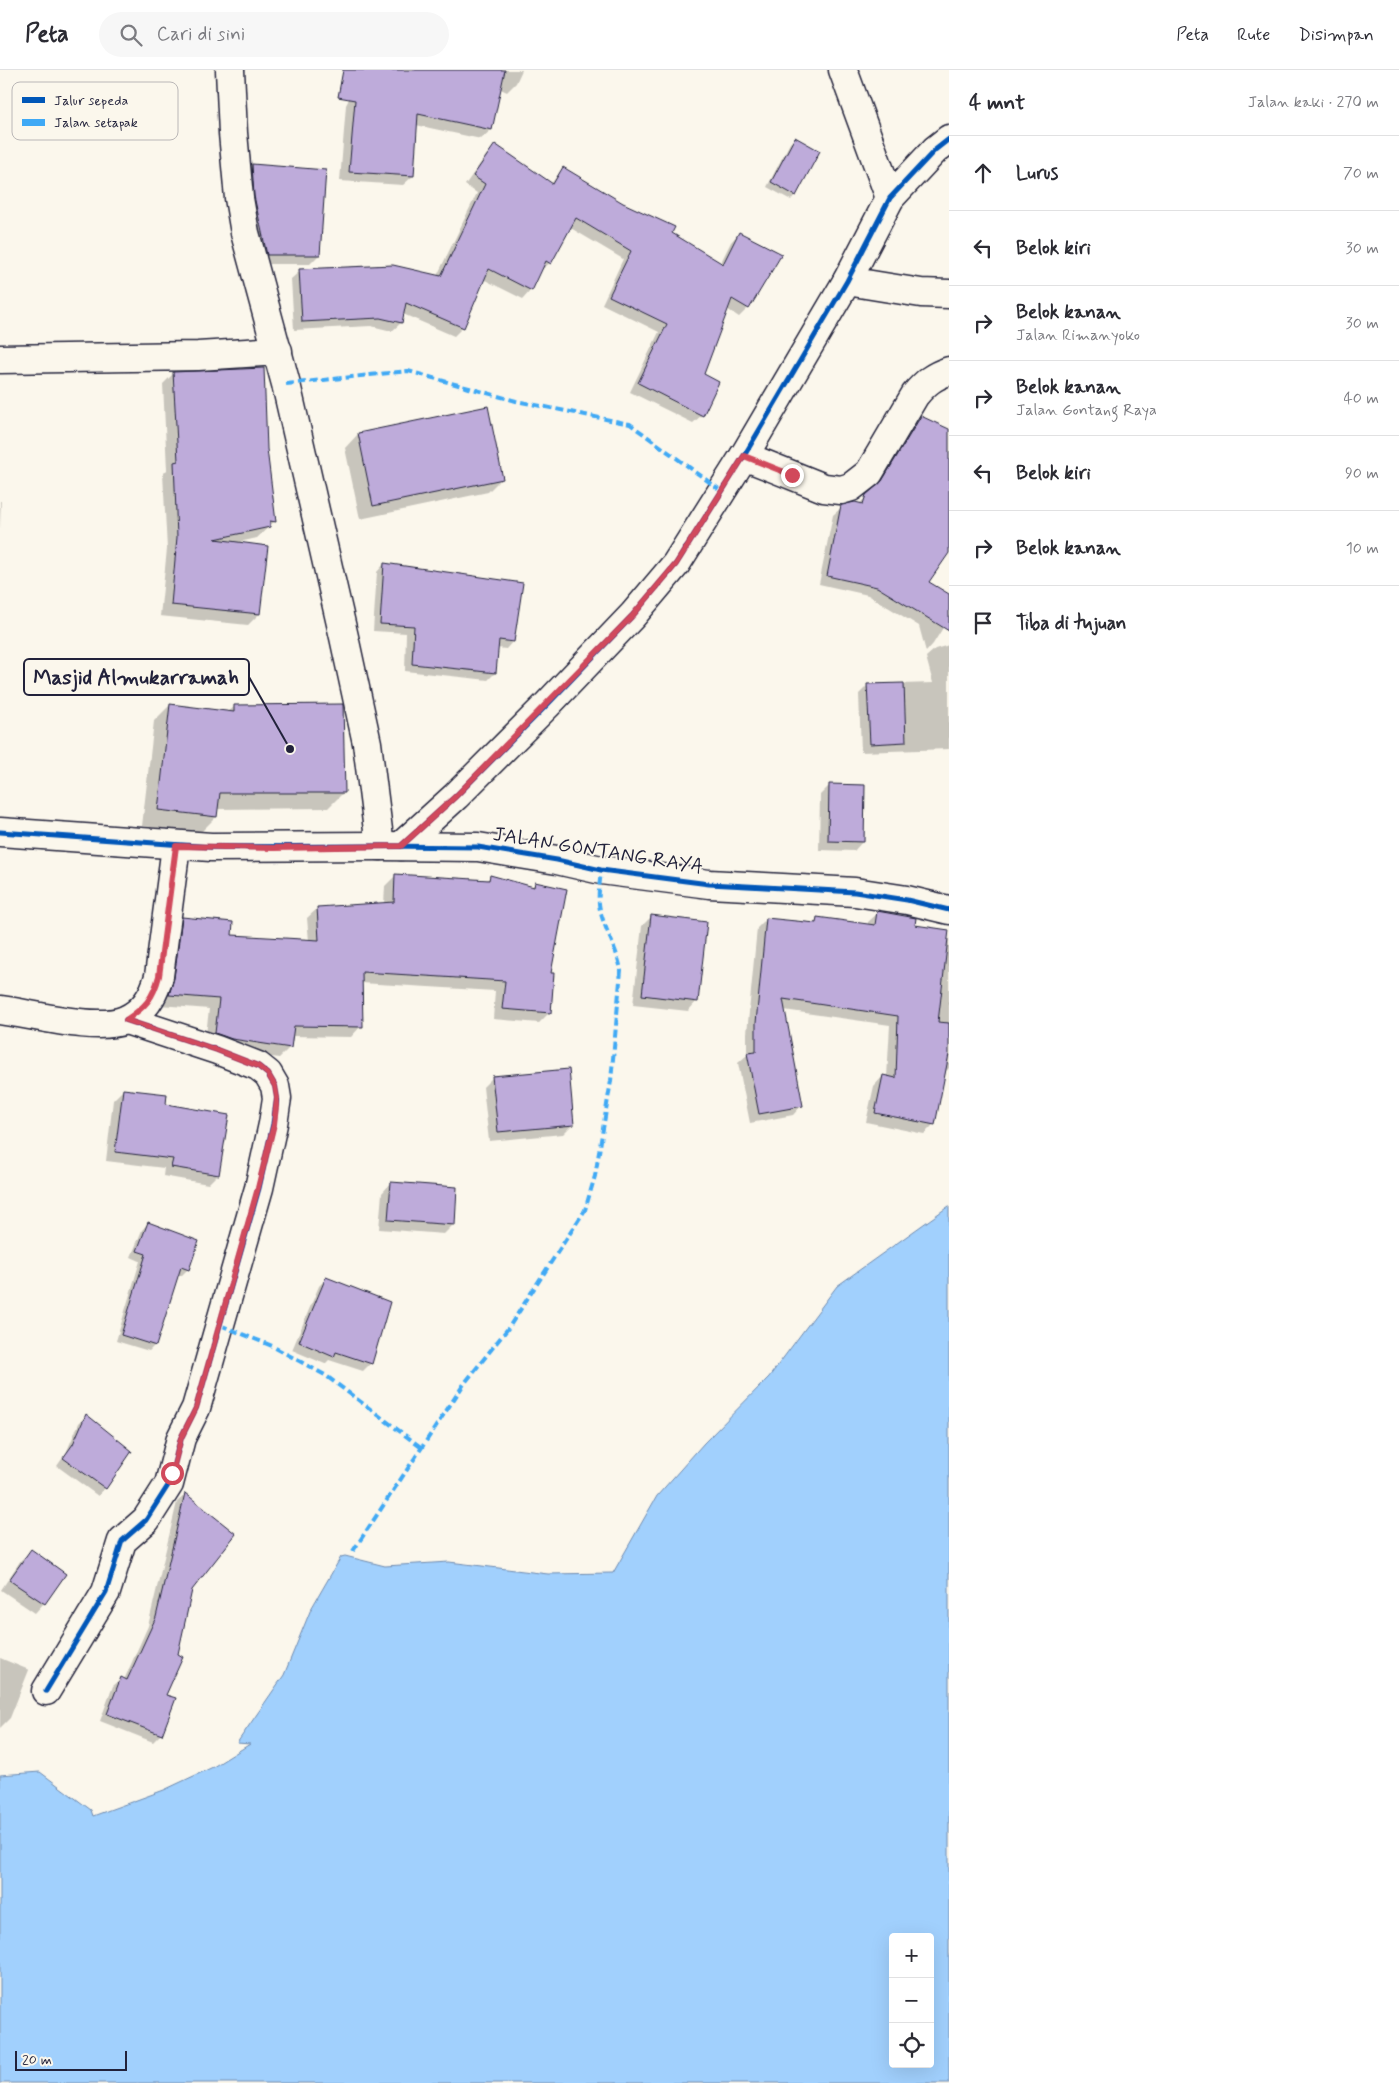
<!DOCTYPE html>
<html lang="id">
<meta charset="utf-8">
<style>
:root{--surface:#fff;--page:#f7f7f7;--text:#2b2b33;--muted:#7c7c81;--line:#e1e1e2}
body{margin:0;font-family:Mynerve,sans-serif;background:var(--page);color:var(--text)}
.controls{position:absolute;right:15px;bottom:15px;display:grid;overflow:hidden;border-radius:5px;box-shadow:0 5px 20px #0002}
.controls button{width:45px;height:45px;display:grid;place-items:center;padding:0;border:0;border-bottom:1px solid var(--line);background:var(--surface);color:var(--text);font:25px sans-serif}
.scale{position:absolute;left:15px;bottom:12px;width:112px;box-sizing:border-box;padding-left:5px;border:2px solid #22223b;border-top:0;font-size:14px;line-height:18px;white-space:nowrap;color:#22223b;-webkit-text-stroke:4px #fbf7ec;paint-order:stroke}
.stop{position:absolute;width:15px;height:15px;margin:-11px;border:4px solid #d1495b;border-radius:50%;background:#fff}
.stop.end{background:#d1495b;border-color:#fff;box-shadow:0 1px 5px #0008}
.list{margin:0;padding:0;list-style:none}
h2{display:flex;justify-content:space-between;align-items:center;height:65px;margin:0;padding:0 20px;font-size:21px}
h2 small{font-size:16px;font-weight:400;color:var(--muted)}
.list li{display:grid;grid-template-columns:32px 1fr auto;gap:15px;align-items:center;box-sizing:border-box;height:75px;padding:0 20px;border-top:1px solid var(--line)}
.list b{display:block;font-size:19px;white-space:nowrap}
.list p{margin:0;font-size:16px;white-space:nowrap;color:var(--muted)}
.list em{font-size:16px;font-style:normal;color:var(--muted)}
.icon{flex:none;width:28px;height:28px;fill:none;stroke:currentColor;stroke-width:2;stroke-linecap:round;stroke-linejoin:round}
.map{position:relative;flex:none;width:949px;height:2013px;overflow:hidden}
header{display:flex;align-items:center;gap:30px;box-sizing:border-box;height:70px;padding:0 25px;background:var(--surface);border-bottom:1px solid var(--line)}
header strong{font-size:24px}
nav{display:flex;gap:28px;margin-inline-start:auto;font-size:18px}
.search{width:350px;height:45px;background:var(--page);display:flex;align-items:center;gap:12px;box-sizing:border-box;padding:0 18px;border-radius:28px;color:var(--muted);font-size:19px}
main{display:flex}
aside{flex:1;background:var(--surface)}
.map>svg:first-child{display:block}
.water{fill:#a1d0fd;stroke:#6e8aaf;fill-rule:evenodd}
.shadow{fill:#0003}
.building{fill:#beabda;stroke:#22223b}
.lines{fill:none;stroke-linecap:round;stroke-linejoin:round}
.minor-casing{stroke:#22223b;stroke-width:31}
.minor{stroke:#fbf7ec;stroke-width:28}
.quiet{stroke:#3fa9f5;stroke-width:4;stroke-dasharray:8 4;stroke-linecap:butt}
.cycleway-casing{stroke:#fbf7ec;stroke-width:8}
.cycleway{stroke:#0057b8;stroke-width:5}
.route{stroke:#d1495b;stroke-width:6}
.labels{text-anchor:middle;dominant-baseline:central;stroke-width:4;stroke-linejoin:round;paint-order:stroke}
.street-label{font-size:20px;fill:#22223b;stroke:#fbf7ec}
.key{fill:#fbf7ec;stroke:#bab7b7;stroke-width:1}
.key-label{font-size:14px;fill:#22223b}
.leader{fill:none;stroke:#22223b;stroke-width:2}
.callout-dot{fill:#22223b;stroke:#fbf7ec;stroke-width:2}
.callout{fill:#fbf7ec;stroke:#22223b;stroke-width:2}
.callout-label{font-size:21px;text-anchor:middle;font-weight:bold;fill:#22223b}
</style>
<header>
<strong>Peta</strong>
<div class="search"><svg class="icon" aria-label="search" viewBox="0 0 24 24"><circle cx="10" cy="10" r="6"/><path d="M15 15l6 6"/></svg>Cari di sini</div>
<nav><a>Peta</a><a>Rute</a><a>Disimpan</a></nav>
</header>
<main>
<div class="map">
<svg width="949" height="2013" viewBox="0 0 949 2013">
<rect width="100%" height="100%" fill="#fbf7ec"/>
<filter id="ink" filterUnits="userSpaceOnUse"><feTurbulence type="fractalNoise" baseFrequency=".02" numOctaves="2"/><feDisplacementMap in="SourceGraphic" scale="10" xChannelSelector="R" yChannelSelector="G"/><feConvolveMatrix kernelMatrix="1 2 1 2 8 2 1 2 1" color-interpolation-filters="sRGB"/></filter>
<g filter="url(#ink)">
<path class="water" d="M 949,1136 L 949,2013 L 0,2013 L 0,1705 L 40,1702 L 91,1740 L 93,1746 L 164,1720 L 213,1697 L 250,1674 L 237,1673 L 284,1605 L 311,1539 L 341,1487 L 345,1486 L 385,1496 L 449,1492 L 548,1504 L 613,1503 L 657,1426 L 704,1373 L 769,1307 L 837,1216 ZM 893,1867 L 930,1867 L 930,1994 L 893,1994 Z"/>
<g class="shadow">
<path d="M 461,0 L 522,0 L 516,13 L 507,22 Z"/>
<path d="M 358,11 L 497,29 L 491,60 L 481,69 L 416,55 L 413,106 L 403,115 L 340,111 L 346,35 Z"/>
<path d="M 795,69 L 795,125 L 791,130 L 767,117 L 790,73 Z"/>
<path d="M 495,76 L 551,114 L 563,98 L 720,194 L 731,172 L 739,163 L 780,184 L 748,238 L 739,247 L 727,239 L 703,305 L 702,345 L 693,353 L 630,322 L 659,262 L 602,234 L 623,189 L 569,157 L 550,193 L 540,201 L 531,220 L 523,229 L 483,209 L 463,257 L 454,266 L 403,244 L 401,253 L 392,261 L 371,256 L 294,260 L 291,209 L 300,201 L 437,206 L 477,123 L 465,115 L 487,84 Z"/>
<path d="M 252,95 L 325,101 L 319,185 L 310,194 L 258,194 L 243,105 Z"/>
<path d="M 174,303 L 266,379 L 275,451 L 257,468 L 235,473 L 259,544 L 248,555 L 160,546 L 167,479 L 163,404 L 167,400 L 163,314 Z"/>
<path d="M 921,347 L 949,360 L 949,481 L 928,513 L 949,526 L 949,548 L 933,574 L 926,582 L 919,556 L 868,525 L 819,514 L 833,445 L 842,437 L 859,434 L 876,418 L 913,356 Z"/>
<path d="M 358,364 L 502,408 L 488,422 L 360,449 L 345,378 Z"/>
<path d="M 0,431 L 1,431 L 0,460 Z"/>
<path d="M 384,494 L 513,571 L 506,579 L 497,578 L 495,603 L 488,610 L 405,601 L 406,563 L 373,561 L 377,502 Z"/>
<path d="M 949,575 L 949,679 L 861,682 L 859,624 L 868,615 L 933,613 L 926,587 L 935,579 Z"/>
<path d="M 170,635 L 228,642 L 235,636 L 344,722 L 328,738 L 217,739 L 216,747 L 200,763 L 142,756 L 154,651 Z"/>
<path d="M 829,716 L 863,771 L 854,781 L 819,780 L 820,725 Z"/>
<path d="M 396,805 L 486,811 L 491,806 L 531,817 L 535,814 L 550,904 L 550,942 L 539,953 L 493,949 L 495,921 L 361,913 L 361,956 L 351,967 L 291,966 L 290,977 L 279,988 L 221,979 L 205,973 L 209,939 L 160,935 L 173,859 L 183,848 L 231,866 L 309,871 L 307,848 L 318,838 L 384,834 L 385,816 Z"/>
<path d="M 878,843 L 949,870 L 949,998 L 946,1001 L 933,1055 L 924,1064 L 866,1052 L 874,1016 L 883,1006 L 887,1007 L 890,955 L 784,940 L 802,1035 L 793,1045 L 750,1053 L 738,993 L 747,985 L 747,963 L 757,858 L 766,849 L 812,853 L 818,848 L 868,855 L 868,852 Z"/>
<path d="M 651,847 L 697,931 L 688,941 L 633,935 L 642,856 Z"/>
<path d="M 493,1007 L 573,1054 L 563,1064 L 489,1071 L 483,1017 Z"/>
<path d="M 123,1020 L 165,1035 L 217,1105 L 208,1114 L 163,1106 L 164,1098 L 106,1091 L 113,1030 Z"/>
<path d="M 391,1113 L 454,1154 L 444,1164 L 379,1159 L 382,1123 Z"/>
<path d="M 148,1153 L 188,1199 L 181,1206 L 177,1204 L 155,1275 L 149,1281 L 116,1271 L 140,1191 L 131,1187 L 142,1160 Z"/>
<path d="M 327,1208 L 371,1293 L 363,1301 L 329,1290 L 325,1294 L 292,1280 L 319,1216 Z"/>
<path d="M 86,1346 L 105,1418 L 98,1426 L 57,1396 L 66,1383 L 79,1353 Z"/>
<path d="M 185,1425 L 191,1519 L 164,1625 L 161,1664 L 153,1672 L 100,1651 L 113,1616 L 121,1609 L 124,1610 L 148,1556 L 177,1432 Z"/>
<path d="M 31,1481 L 44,1533 L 35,1543 L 1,1520 L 21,1490 Z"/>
<path d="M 0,1588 L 29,1600 L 10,1648 L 0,1658 Z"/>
</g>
<g class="building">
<path d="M 343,0 L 505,0 L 492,60 L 418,44 L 414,106 L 349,102 L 355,30 L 338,27 Z"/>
<path d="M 795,67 L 820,81 L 796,126 L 771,112 Z"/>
<path d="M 495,74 L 553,114 L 563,97 L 623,133 L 675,157 L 672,163 L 723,194 L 739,162 L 782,184 L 749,239 L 732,229 L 704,304 L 719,312 L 703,346 L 638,313 L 667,254 L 609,226 L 631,181 L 576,148 L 551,194 L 546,191 L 532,221 L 489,199 L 464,258 L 406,233 L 402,253 L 380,248 L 302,252 L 299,199 L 393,195 L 441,206 L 485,114 L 473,106 Z"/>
<path d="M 252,94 L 326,100 L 320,185 L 267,185 L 254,126 Z"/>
<path d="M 264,298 L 267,379 L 276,452 L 270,451 L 270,457 L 215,469 L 268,476 L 260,544 L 171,535 L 177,467 L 174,392 L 178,391 L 173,302 Z"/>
<path d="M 488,336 L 503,409 L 373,436 L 358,363 Z"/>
<path d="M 921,346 L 949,359 L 949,483 L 929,512 L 949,524 L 949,561 L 877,517 L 827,506 L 841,435 L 855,432 L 863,434 L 866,425 L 882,411 Z"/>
<path d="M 384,493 L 523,513 L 514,572 L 499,570 L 496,603 L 412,594 L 414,556 L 380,554 Z"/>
<path d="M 904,613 L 906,672 L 870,674 L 867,614 Z"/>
<path d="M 170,634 L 234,642 L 234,635 L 343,634 L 345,723 L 220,723 L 217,747 L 158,740 Z"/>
<path d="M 829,714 L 865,715 L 864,772 L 828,771 Z"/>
<path d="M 395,804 L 489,810 L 490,805 L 534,817 L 535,812 L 567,819 L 551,903 L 554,903 L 551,943 L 502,939 L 505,911 L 362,902 L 363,957 L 294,956 L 291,978 L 232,969 L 215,963 L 219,929 L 169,925 L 174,908 L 182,847 L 233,852 L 232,865 L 319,870 L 317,837 L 394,832 Z"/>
<path d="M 877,841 L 916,848 L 915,855 L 949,860 L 938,952 L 949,953 L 949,984 L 935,1055 L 875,1043 L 883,1005 L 896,1008 L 898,946 L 783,929 L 803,1036 L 759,1044 L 747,983 L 756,982 L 756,953 L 766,848 L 816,853 L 817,847 L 875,855 Z"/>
<path d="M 651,845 L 707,852 L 698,932 L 642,925 Z"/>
<path d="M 569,999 L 574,1055 L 498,1062 L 492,1006 Z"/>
<path d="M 123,1019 L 167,1024 L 166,1034 L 229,1045 L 219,1105 L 171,1097 L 173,1089 L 115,1082 Z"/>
<path d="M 391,1112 L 457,1117 L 455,1155 L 388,1150 Z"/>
<path d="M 148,1152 L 199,1171 L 189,1200 L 181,1197 L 156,1276 L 121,1265 L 146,1184 L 137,1181 Z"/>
<path d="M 326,1207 L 390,1232 L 372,1294 L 336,1282 L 334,1287 L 299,1272 Z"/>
<path d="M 86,1344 L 132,1381 L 106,1419 L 63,1388 L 73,1374 Z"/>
<path d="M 185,1423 L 236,1464 L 192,1520 L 178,1584 L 183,1587 L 166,1625 L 176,1628 L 162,1665 L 107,1644 L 121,1607 L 127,1610 L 156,1547 Z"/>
<path d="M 31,1479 L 66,1504 L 45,1534 L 9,1510 Z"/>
</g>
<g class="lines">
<g class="minor-casing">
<g id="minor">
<path d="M 230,0 L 233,63 L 239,128 L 245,163 L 286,314 L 344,567 L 367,673 L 380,776"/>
<path d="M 843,0 L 890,128"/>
<path d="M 847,211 L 921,223 L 949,224"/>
<path d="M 0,289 L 198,286 L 278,281"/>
<path d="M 744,386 L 824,418 L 841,420 L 851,417 L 869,403 L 915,325 C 925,313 933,306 949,301"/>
<path d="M 0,762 L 211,777 L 380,776 L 478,777 L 557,790 L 601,800 L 709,814 L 855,822 L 907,830 L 949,840"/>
<path d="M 401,776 L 456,726 L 547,635 L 633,545 L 676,494 L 744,386 L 847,211 L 890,128 L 935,80 L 949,69"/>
<path d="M 0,940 C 32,944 97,962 125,950 C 144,942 154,925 159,906 L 176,776"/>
<path d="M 46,1621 L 106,1522 L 122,1471 L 146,1450 L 169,1414 L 181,1368 L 196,1338 L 259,1118 L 273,1054 L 277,1028 L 275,1016 L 268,1004 L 258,996 L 217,980 L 126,950"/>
</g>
</g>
<use href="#minor" class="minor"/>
<g class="quiet">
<path d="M 286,314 L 408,301 L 516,331 L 630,354 L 723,422"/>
<path d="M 220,1255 L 272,1276 L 325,1305 L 422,1378"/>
<path d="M 353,1481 L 464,1314 L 509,1257 L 585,1140 L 595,1106 L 611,1011 L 621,900 C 617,879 605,860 600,840 C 597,827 600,813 601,800"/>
</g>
<g class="cycleway-casing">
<g id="cycleway">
<path d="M 0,762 L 211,777 L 380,776 L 478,777 L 557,790 L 601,800 L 709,814 L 855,822 L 907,830 L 949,840"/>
<path d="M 401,776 L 456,726 L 547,635 L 633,545 L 676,494 L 744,386 L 847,211 L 890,128 L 935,80 L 949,69"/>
<path d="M 46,1621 L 106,1522 L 122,1471 L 146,1450 L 169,1414 L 181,1368 L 196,1338 L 259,1118 L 273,1054 L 277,1028 L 275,1016 L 268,1004 L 258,996 L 217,980 L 126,950"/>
</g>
</g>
<use href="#cycleway" class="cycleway"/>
</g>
</g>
<g class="lines" filter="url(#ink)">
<path class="route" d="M 172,1403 L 181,1368 L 196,1338 L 258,1118 L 274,1054 L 277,1028 L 275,1016 L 268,1004 L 258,996 L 217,980 L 126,950 C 145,937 153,929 159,906 L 176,776 L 273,778 L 401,776 L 456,726 L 633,545 L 676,494 L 744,386 L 792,405"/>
</g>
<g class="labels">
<g class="street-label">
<text transform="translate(598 781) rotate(9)">JALAN GONTANG RAYA</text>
</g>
</g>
<rect x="12" y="12" width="166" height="58" rx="8" class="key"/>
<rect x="22" y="27" width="23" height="6" fill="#0057b8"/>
<rect x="22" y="49" width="23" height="7" fill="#3fa9f5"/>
<g class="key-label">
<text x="54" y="35">Jalur sepeda</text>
<text x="54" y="57">Jalan setapak</text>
</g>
<path class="leader" d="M290 679L249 607"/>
<circle class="callout-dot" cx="290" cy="679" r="5"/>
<rect class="callout" x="24" y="589" width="225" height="36" rx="5"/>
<g class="callout-label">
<text x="136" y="614">Masjid Almukarramah</text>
</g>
</svg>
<div class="controls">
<button>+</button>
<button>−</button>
<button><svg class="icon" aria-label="locate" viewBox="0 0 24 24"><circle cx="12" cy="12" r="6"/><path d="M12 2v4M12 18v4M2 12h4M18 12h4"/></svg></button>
</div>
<div class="scale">20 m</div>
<div class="stop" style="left:172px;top:1403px"></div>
<div class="stop end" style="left:792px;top:405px"></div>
</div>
<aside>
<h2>4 mnt<small>Jalan kaki · 270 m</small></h2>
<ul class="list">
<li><svg class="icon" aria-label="ahead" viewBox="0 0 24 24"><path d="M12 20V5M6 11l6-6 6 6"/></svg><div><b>Lurus</b></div><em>70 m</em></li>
<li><svg class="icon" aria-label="left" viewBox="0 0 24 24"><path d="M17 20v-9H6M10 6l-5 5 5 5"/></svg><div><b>Belok kiri</b></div><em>30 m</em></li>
<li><svg class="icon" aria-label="right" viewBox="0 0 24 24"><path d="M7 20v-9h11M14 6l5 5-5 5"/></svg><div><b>Belok kanan</b><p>Jalan Rimanyoko</p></div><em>30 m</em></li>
<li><svg class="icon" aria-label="right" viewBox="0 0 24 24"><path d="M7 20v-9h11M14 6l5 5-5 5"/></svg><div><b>Belok kanan</b><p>Jalan Gontang Raya</p></div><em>40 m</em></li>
<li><svg class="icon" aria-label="left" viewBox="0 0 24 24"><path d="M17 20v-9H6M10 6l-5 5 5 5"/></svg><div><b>Belok kiri</b></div><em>90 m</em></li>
<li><svg class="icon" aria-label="right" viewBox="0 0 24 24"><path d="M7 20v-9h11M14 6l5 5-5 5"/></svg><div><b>Belok kanan</b></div><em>10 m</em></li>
<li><svg class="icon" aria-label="arrive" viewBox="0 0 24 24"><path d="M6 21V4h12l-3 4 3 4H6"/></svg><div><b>Tiba di tujuan</b></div></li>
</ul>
</aside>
</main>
